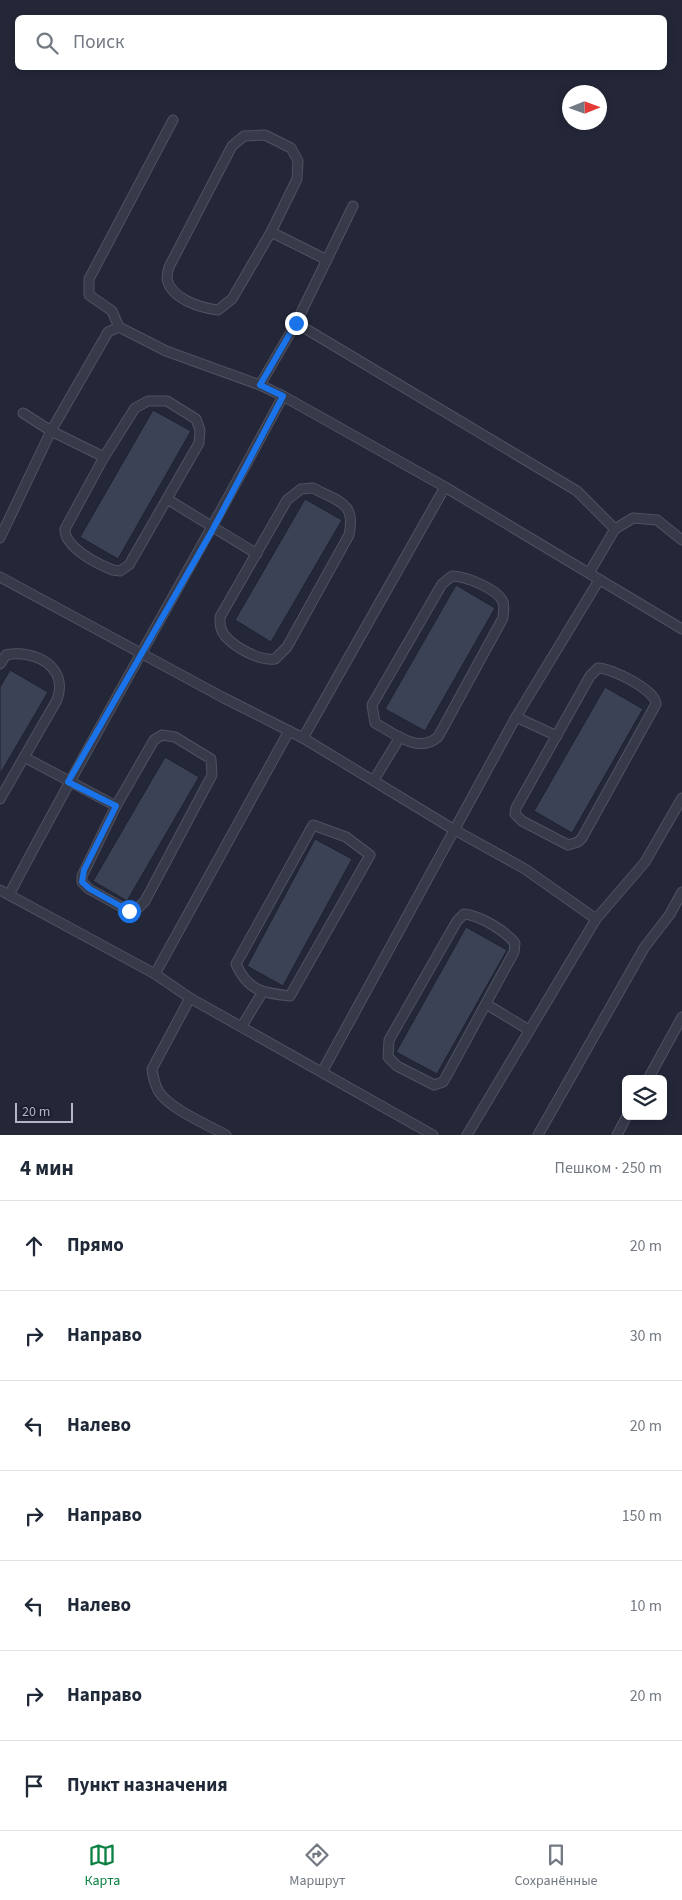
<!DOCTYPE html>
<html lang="ru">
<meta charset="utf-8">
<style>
:root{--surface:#fff;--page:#f2f2f3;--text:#1f2937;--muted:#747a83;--line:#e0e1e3;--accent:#0b8043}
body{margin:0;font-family:"Source Sans 3",sans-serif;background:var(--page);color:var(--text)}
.controls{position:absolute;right:15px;bottom:15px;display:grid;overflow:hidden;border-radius:8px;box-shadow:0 2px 8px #0003}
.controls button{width:45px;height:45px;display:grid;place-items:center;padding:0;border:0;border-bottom:1px solid var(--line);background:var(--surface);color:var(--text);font:25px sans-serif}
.compass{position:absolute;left:562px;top:85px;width:45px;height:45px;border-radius:50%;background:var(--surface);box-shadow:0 2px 8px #0003;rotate:89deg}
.scale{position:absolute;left:15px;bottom:12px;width:58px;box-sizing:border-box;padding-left:5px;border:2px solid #b2b5c5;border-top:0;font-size:14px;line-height:18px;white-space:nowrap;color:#b2b5c5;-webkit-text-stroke:4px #1c1f2d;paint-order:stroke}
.stop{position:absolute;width:15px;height:15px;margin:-11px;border:4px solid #1a73e8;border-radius:50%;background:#fff}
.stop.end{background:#1a73e8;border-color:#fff;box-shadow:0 1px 5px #0008}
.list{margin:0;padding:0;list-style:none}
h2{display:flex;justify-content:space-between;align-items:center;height:65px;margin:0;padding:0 20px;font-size:21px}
h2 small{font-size:16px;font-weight:400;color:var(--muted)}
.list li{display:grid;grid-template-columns:32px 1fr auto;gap:15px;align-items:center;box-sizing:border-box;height:90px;padding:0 20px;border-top:1px solid var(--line)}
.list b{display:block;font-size:19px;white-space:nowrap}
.list em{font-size:16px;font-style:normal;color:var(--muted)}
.icon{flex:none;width:28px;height:28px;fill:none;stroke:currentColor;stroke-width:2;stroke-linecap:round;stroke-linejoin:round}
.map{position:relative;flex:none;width:682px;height:1135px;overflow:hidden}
.search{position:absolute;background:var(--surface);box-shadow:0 2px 8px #0003;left:15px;right:15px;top:15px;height:55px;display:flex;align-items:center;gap:12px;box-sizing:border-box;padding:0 18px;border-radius:8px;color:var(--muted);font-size:19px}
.sheet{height:695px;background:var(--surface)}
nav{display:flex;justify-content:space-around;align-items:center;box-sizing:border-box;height:70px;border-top:1px solid var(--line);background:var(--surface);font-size:14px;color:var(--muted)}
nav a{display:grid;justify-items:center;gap:2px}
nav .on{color:var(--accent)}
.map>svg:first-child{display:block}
.building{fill:#3c4256;stroke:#1e212f}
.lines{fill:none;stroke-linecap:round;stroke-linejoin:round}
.lane-casing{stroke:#4f5260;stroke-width:11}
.lane{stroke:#373a49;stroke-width:9}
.route{stroke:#1a73e8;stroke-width:6}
</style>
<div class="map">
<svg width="682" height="1135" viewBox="0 0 682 1135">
<rect width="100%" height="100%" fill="#232738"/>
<g class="building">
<path d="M 153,410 L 191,431 L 118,559 L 80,537 Z"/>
<path d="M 305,499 L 342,520 L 271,642 L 235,620 Z"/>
<path d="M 456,585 L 495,608 L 425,731 L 385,709 Z"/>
<path d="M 10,670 L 48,692 L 0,774 L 0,687 Z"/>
<path d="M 605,687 L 643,709 L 572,833 L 534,811 Z"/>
<path d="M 165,757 L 199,777 L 127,901 L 93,881 Z"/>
<path d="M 315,839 L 352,859 L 283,986 L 247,966 Z"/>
<path d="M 466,927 L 507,950 L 437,1074 L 396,1052 Z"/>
</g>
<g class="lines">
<g class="lane-casing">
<g id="lane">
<path d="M 173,120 L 89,279 L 89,295 L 112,311 L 119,327 L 166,351 L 260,385 L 283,396 L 445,487 L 682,629"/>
<path d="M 265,135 L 291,148 L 298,161 L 297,179 L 271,232 L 232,299 L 218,310 C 201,308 171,299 167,279 C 167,276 168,270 169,267 L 232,146 L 244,136 Z"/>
<path d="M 271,232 L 327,260"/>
<path d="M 296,323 L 577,491 L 615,529"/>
<path d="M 260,385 L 296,323 L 353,206"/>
<path d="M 148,401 L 167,401 L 196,419 L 200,430 L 199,443 L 129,565 L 120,571 L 113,570 C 97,564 64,547 65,529 L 104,457 L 135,408 Z"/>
<path d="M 23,413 L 51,431 L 104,457"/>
<path d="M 313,488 C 339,502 356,502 349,535 L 287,647 L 275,659 C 259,661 236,648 225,636 C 220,630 220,624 220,617 L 287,500 L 301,489 Z"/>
<path d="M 167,499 L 257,554"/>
<path d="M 0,538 L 51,431 L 108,332 L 119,327"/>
<path d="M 589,573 L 615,529 L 633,518 L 657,520 L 682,540"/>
<path d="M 452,576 C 465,576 498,589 503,602 C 505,607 503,613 503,618 L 438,737 C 418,754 395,734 375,723 L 372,705 L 442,584 Z"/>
<path d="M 0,577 L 222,697 L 303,738 L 453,829 L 525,869 L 596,919"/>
<path d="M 0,664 L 6,655 C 35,649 69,667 57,700 L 0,799"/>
<path d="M 598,668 C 611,668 656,690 656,704 L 582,838 L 578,842 L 568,845 L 522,821 L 515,814 L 516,808 L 590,676 Z"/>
<path d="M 516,717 L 557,736"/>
<path d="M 162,735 L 175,737 L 211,759 L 212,775 L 145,901 L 135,911 L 129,911 L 89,889 L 82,882 L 82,876 L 116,806 L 154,740 Z"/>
<path d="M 303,738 L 445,487"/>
<path d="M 24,757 L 116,806"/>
<path d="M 374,780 L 400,737"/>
<path d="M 313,825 L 346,837 L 370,855 L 290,996 C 263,993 248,991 236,964 Z"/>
<path d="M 0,890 L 155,974 L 190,998 L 433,1135"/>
<path d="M 9,895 C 97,727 194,564 283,396"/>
<path d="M 464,914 C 481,916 504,930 515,943 L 514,952 L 446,1077 L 443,1082 L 434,1085 L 397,1066 L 388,1057 L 389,1040 L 457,921 Z"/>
<path d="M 155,974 L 289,731"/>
<path d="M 190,998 L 152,1069 C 153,1077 155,1085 159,1092 C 170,1109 208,1125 226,1135"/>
<path d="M 486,1004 L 529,1030"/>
<path d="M 242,1026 L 262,993"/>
<path d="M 322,1072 L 516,717 L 599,580"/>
<path d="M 648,1079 L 682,1017"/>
<path d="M 467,1135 L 596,919 L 645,862 L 682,798"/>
<path d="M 538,1135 L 644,948 L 670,914 L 682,892"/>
<path d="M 617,1135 L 627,1116"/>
</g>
</g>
<use href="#lane" class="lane"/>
</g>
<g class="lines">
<path class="route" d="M 129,911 L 90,889 L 82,882 L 84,870 L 116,806 L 68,782 L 213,529 L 283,396 L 260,385 L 296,323"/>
</g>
</svg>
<div class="controls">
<button><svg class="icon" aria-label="layers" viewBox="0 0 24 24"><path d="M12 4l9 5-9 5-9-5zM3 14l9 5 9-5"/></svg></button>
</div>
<svg class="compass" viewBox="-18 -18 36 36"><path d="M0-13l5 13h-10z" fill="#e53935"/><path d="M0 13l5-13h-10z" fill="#747a83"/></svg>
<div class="scale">20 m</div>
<div class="stop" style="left:129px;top:911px"></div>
<div class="stop end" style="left:296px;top:323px"></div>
<div class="search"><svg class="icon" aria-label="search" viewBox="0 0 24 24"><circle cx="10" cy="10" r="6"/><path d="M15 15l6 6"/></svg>Поиск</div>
</div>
<section class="sheet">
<h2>4 мин<small>Пешком · 250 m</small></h2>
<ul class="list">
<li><svg class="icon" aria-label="ahead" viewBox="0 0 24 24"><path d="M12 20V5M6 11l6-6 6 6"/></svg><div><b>Прямо</b></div><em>20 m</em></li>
<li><svg class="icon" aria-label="right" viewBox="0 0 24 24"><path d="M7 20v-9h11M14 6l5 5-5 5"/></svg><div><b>Направо</b></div><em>30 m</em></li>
<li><svg class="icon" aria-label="left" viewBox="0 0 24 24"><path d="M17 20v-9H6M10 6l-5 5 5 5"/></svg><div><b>Налево</b></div><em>20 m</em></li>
<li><svg class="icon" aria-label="right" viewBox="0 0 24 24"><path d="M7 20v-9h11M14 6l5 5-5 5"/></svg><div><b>Направо</b></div><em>150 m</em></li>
<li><svg class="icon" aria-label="left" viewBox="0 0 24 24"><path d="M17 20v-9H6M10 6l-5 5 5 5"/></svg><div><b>Налево</b></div><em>10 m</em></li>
<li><svg class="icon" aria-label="right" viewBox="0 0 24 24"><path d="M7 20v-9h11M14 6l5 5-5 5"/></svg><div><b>Направо</b></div><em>20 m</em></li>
<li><svg class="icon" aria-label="arrive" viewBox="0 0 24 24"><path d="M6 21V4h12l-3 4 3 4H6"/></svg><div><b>Пункт назначения</b></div></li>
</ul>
</section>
<nav>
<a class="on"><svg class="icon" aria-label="map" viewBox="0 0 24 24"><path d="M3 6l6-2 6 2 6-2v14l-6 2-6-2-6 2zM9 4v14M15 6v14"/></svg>Карта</a>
<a><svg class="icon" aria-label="directions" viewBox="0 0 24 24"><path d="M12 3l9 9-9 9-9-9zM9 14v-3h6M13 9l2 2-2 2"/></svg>Маршрут</a>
<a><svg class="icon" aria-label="saved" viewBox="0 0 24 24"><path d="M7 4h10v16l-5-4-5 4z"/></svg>Сохранённые</a>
</nav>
